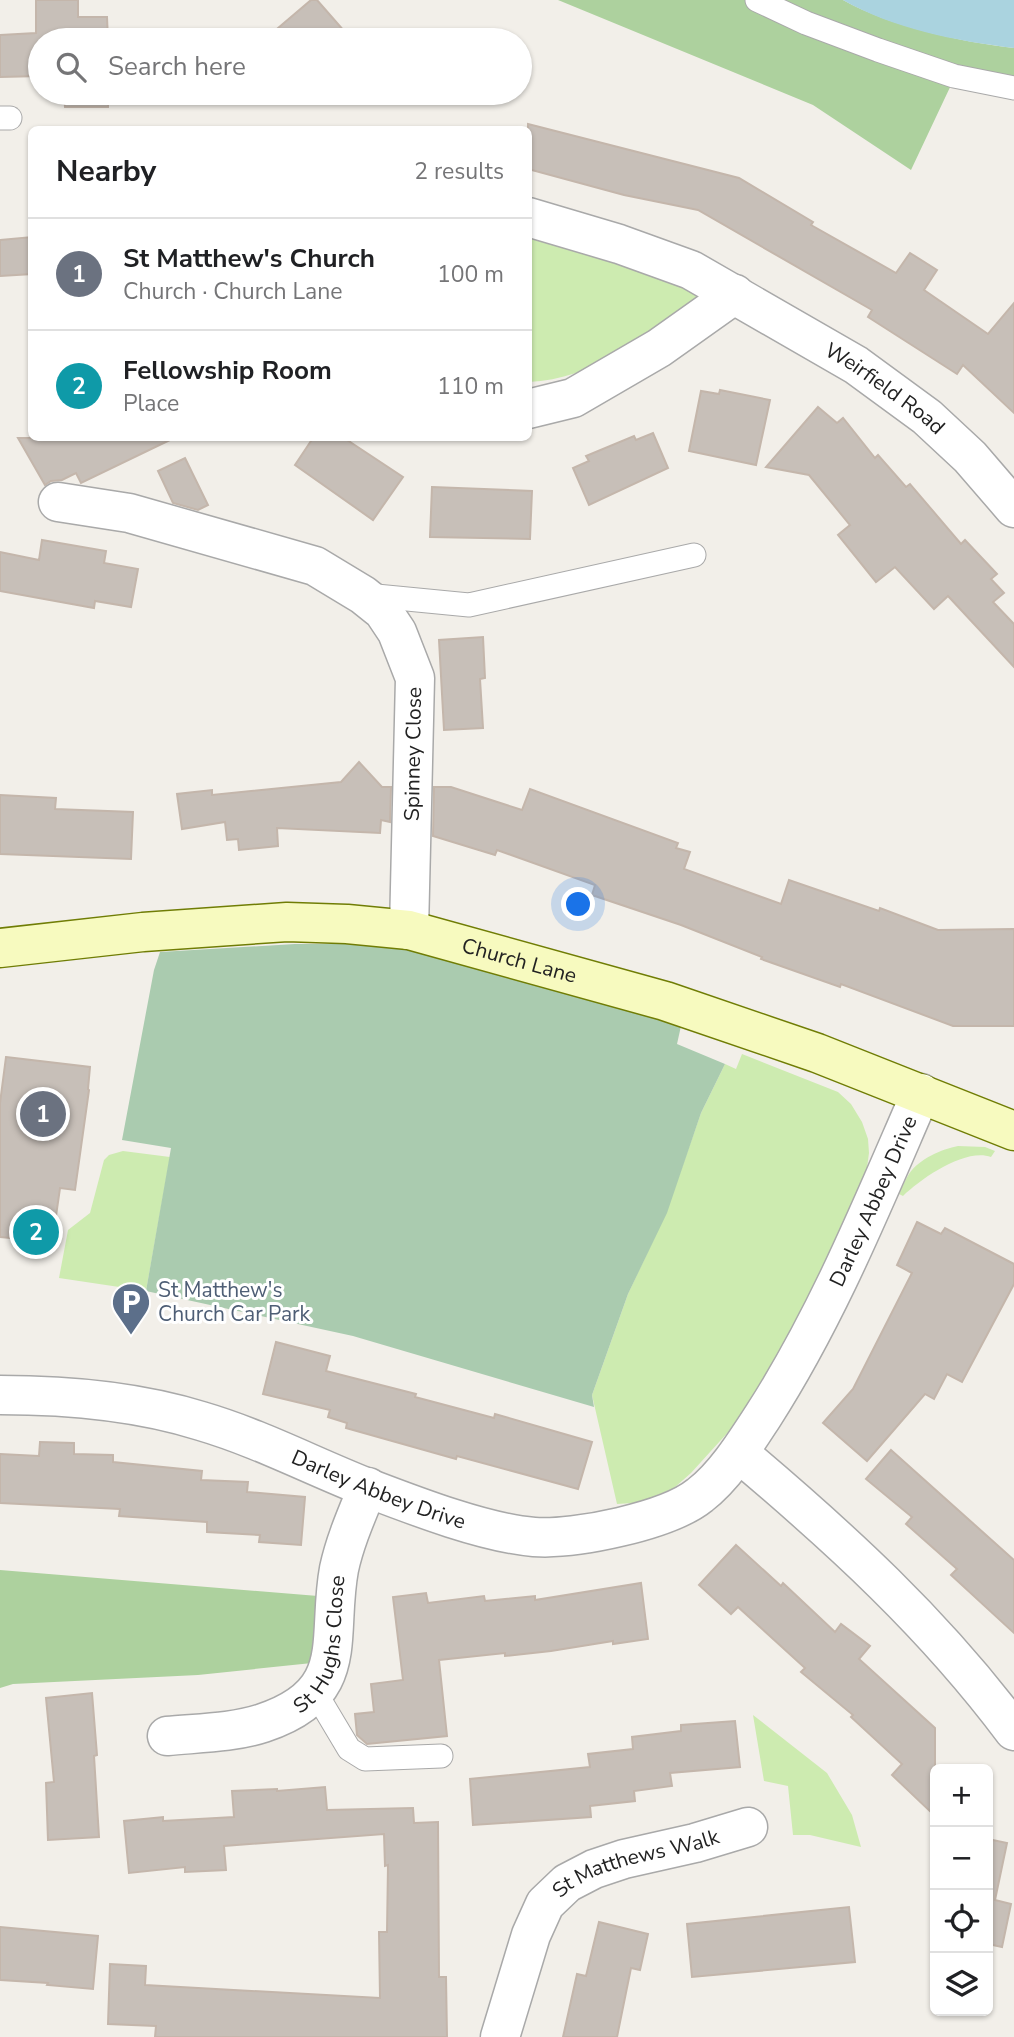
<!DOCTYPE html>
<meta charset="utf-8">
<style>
:root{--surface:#fff;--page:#f2f2f2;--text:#202124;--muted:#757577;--line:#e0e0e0;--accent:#1a73e8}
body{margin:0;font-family:"Nunito Sans",sans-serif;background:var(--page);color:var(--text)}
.controls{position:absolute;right:21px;bottom:21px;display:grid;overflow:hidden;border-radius:10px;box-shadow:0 2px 5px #0004}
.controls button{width:63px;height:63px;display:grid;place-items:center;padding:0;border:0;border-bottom:2px solid var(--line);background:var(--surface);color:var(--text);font:35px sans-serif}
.you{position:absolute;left:579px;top:905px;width:24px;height:24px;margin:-18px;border:5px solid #fff;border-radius:50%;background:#1a73e8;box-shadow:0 0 0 10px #1a73e833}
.badge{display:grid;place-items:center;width:46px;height:46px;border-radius:50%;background:var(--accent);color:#fff;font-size:23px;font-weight:700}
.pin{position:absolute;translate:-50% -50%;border:4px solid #fff;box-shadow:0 2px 7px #0006}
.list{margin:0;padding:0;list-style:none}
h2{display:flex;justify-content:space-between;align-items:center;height:91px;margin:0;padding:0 28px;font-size:30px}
h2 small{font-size:23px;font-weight:400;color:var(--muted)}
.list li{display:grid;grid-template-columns:46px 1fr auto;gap:21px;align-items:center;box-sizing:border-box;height:112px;padding:0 28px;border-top:2px solid var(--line)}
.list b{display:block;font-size:26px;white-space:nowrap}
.list p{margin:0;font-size:23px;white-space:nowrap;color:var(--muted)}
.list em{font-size:23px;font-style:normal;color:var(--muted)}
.icon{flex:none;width:38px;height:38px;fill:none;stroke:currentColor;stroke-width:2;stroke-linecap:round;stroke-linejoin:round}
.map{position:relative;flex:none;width:1014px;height:2037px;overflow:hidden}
.search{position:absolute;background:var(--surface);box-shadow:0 2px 5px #0004;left:28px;top:28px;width:504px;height:77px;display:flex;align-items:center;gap:18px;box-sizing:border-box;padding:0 24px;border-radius:38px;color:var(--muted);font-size:26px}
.panel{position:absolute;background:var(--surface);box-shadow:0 2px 5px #0004;left:28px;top:126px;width:504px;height:315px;border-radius:10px}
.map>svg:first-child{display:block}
.grass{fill:#cdebb0}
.forest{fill:#add19e}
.cemetery{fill:#aacbaf}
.water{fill:#aad3df}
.building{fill:#c7bfb8;stroke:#c4b6ab;stroke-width:2}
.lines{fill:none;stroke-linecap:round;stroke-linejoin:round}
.lane-casing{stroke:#a9a9a9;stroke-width:25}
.street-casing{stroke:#a9a9a9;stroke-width:41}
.secondary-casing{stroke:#707d05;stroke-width:41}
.lane{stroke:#fff;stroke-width:23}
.street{stroke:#fff;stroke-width:38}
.secondary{stroke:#f7fabf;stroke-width:38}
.labels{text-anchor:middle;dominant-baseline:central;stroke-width:6;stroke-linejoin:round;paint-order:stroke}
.street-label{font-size:21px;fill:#222;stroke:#fff}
.service-label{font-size:21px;fill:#4e5e75;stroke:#fff;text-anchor:start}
</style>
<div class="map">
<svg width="1014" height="2037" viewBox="0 0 1014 2037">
<rect width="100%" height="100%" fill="#f2efe9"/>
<g class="grass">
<path d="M 528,238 L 620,264 L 697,290 L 701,306 C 646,337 593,379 529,382 Z"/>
<path d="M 742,1054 L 838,1092 L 851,1104 L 862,1122 L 868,1139 L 869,1153 L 866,1175 L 819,1289 L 740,1419 L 691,1473 L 674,1488 L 651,1498 L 633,1503 L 617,1504 L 592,1395 L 628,1294 L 666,1213 L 701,1113 L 725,1064 L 736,1069 Z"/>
<path d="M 958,1146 L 985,1147 L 995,1151 L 991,1157 C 965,1148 922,1178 903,1196 L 899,1194 C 902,1188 905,1180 909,1174 C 919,1159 942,1149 958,1146 Z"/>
<path d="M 123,1151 L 170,1157 L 146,1291 L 59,1278 L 68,1230 L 90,1213 L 104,1160 L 109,1155 Z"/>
<path d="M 753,1715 L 827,1773 L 852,1815 L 861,1847 L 810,1835 L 793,1835 L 788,1786 L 764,1781 Z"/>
</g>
<g class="forest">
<path d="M 558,0 L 843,0 C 889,26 961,42 1014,48 L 1014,95 L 952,83 L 911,170 L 813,105 Z"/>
<path d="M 0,1570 L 318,1596 L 312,1663 L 198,1675 L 13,1684 L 0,1688 Z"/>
</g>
<path class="cemetery" d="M 295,944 C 327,944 360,943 392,947 C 486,959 589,998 681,1026 L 677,1044 L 725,1064 L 701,1113 L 667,1213 L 628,1294 L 592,1395 L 594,1407 L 353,1336 L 146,1291 L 171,1148 L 122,1140 L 154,970 L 160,952 Z"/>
<path class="water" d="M 843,0 L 1014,0 L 1014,48 C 957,41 893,29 843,0 Z"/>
<g class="building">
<path d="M 36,0 L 78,0 L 78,17 L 107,17 L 108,40 L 40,40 L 40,76 L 0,77 L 0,35 L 36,33 Z"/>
<path d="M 311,0 L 317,0 L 352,40 L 264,40 Z"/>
<path d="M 64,93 L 108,93 L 108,107 L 65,107 Z"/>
<path d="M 528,124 L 739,178 L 813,222 L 811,225 L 896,273 L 910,253 L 937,270 L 924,290 L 988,334 L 1014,303 L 1014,413 L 963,365 L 957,374 L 868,317 L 872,310 L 698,210 L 624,195 L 528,169 Z"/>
<path d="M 32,237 L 32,274 L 0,276 L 0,240 Z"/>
<path d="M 720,390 L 770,400 L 756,465 L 689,451 L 701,391 L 719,394 Z"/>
<path d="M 818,407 L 837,423 L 843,418 L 875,458 L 878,455 L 906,487 L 910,484 L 961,544 L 965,540 L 997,574 L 991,579 L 1004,593 L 993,602 L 1014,624 L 1014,667 L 948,596 L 934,609 L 895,567 L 876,582 L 838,535 L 850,525 L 809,475 L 766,467 Z"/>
<path d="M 653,433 L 668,468 L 589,505 L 573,468 L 589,461 L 586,456 L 634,436 L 636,440 Z"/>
<path d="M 18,438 L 174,438 L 81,483 L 76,473 L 62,480 L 51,481 L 45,485 Z"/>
<path d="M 313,438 L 344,438 L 403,477 L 373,520 L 295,465 Z"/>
<path d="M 185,458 L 208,505 L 198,510 L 173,503 L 158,471 Z"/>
<path d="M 432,487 L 532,491 L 530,539 L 430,537 Z"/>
<path d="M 42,540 L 106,551 L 104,563 L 138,569 L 131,607 L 95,601 L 94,608 L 0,591 L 0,552 L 39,560 Z"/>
<path d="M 483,637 L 485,678 L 480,679 L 483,728 L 444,730 L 439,640 Z"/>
<path d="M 359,762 L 382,787 L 391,787 L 390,822 L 381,820 L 380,833 L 277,828 L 278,846 L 239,850 L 238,839 L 227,840 L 225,822 L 182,829 L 177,794 L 212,790 L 212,795 L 341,782 Z"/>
<path d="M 434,787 L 451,787 L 522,810 L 530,789 L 678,843 L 676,848 L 690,852 L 684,869 L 781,904 L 789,880 L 879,911 L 880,908 L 938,930 L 1014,929 L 1014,1026 L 953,1026 L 841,984 L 840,987 L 761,959 L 762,957 L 681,925 L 592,895 L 595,885 L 497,850 L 495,855 L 433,836 Z"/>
<path d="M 0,795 L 56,798 L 55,809 L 133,812 L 131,859 L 0,854 Z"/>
<path d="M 6,1057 L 90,1067 L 88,1089 L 89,1090 L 75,1190 L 60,1188 L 56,1216 L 45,1214 L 41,1241 L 0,1237 L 0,1103 Z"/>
<path d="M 917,1222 L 941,1234 L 945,1228 L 1014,1264 L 1014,1284 L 962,1382 L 947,1374 L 934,1399 L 925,1394 L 867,1461 L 823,1423 L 853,1389 L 912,1273 L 897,1265 Z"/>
<path d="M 276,1342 L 330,1356 L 326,1371 L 416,1394 L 415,1397 L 494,1418 L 495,1414 L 592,1442 L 578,1489 L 457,1456 L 456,1459 L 346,1428 L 347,1423 L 328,1417 L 330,1410 L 263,1394 Z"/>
<path d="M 40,1442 L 74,1443 L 74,1454 L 113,1455 L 113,1462 L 202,1471 L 201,1480 L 248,1482 L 247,1492 L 305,1497 L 301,1545 L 259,1542 L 260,1535 L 207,1532 L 207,1522 L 119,1516 L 120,1509 L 0,1503 L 0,1454 L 39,1456 Z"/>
<path d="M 891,1450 L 1014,1560 L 1014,1633 L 951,1575 L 957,1569 L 906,1524 L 912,1517 L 866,1479 Z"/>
<path d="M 736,1545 L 781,1586 L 783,1583 L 835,1632 L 841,1624 L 870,1646 L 859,1659 L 935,1728 L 935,1816 L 892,1775 L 902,1764 L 851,1717 L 853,1715 L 801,1672 L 805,1668 L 738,1607 L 731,1614 L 699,1585 Z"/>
<path d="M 641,1583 L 648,1639 L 613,1644 L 613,1641 L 551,1651 L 505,1656 L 505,1653 L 439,1660 L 447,1736 L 367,1744 L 357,1735 L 355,1714 L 374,1712 L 371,1684 L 403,1680 L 393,1597 L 426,1593 L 428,1603 L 484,1596 L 485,1601 L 535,1596 L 535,1600 Z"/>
<path d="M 92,1693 L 97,1755 L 94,1756 L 99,1837 L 48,1840 L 46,1783 L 54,1782 L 46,1698 Z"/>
<path d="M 735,1721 L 740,1767 L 670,1773 L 672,1786 L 634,1791 L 635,1801 L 590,1806 L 591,1817 L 473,1825 L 470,1779 L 590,1767 L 588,1754 L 633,1749 L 632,1737 L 681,1731 L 681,1725 Z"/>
<path d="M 325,1787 L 327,1810 L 413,1808 L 414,1823 L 438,1822 L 439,1977 L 446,1977 L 447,2037 L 155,2037 L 156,2026 L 108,2024 L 110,1964 L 146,1966 L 145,1985 L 380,1998 L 379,1932 L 387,1932 L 388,1865 L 385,1866 L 384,1834 L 224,1846 L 226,1870 L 185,1872 L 185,1867 L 129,1873 L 124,1821 L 163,1817 L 163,1821 L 234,1817 L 232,1791 L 277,1789 L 277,1791 Z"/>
<path d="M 988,1839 L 1007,1843 L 995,1900 L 1011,1904 L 1002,1947 L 988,1944 Z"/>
<path d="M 849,1907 L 855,1962 L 692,1977 L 687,1924 Z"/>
<path d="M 599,1922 L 648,1934 L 640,1970 L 631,1968 L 617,2037 L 563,2037 L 577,1974 L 586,1976 Z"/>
<path d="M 0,1927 L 98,1936 L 93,1989 L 47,1985 L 48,1983 L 0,1980 Z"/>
</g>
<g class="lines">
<g class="lane-casing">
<g id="lane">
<path d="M 757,0 L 806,23 L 878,50 L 954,76 L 1014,88"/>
<path d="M 0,118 L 10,118"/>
<path d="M 366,595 L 469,605 L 694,555"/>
<path d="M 315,1692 L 349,1749 L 365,1759 L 441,1756"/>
</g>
</g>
<g class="street-casing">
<g id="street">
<path id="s1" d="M 528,217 L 619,244 L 691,270 L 856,365 L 927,417 L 970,457 L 1014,508"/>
<path d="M 528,409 L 573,398 L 659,348 L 735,294"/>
<path d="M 58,502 L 129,513 L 315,566 L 363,595 L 383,611 L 397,632 L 415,678 L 409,930"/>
<path id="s2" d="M 0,1395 C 67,1395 137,1401 201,1421 C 259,1438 312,1466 368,1488 C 415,1506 485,1533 534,1537 C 575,1540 668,1521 700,1495 C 725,1476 746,1442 763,1416 C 828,1315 873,1203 921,1093"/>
<path d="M 739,1453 C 841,1539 934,1624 1014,1731"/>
<path id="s3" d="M 167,1736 C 198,1733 233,1733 263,1723 C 353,1693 326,1639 339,1569 C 345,1541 357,1514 368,1487"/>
<path id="s4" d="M 500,2037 L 531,1935 L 545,1904 L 567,1883 L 594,1869 L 624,1859 L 695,1843 L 748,1827"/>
</g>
</g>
<g class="secondary-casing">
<g id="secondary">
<path id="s5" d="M 0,948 L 143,932 L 287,922 L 347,924 L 409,930 L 665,1001 L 817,1053 L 1014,1131"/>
</g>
</g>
<use href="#lane" class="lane"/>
<use href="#street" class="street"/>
<use href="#secondary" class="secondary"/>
</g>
<defs>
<g id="parking-pin" transform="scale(2.0125)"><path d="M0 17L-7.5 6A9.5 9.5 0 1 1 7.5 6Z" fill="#5c6f8a" stroke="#fff"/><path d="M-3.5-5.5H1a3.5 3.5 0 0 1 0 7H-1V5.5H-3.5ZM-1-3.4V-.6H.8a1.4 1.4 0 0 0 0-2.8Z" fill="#fff"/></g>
</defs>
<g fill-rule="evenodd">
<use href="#parking-pin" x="131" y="1302"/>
</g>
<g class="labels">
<g class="street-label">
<text stroke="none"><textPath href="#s1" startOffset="399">Weirfield Road</textPath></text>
<text transform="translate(413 754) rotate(-89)">Spinney Close</text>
<text stroke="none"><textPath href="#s5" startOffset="525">Church Lane</textPath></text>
<text stroke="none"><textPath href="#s2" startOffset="1074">Darley Abbey Drive</textPath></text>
<text stroke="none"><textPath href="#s2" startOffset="394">Darley Abbey Drive</textPath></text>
<text stroke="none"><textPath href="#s3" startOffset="206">St Hughs Close</textPath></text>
<text stroke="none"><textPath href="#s4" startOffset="243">St Matthews Walk</textPath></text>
</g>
<g class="service-label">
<text x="158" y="1290">St Matthew's<tspan x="158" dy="24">Church Car Park</tspan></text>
</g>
</g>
</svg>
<div class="controls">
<button>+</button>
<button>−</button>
<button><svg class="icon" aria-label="locate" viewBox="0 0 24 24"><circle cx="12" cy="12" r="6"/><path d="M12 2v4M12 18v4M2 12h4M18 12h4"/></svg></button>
<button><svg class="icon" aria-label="layers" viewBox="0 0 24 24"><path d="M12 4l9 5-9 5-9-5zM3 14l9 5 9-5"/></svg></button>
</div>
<div class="you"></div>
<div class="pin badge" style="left:43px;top:1114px;background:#6b7280">1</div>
<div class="pin badge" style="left:36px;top:1232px;background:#0f9aa8">2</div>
<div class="search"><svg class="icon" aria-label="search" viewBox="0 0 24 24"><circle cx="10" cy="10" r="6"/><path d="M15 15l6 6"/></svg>Search here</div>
<section class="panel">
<h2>Nearby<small>2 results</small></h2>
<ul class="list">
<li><span class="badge" style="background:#6b7280">1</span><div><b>St Matthew's Church</b><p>Church · Church Lane</p></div><em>100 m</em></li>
<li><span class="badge" style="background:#0f9aa8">2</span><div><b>Fellowship Room</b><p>Place</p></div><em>110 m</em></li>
</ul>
</section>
</div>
